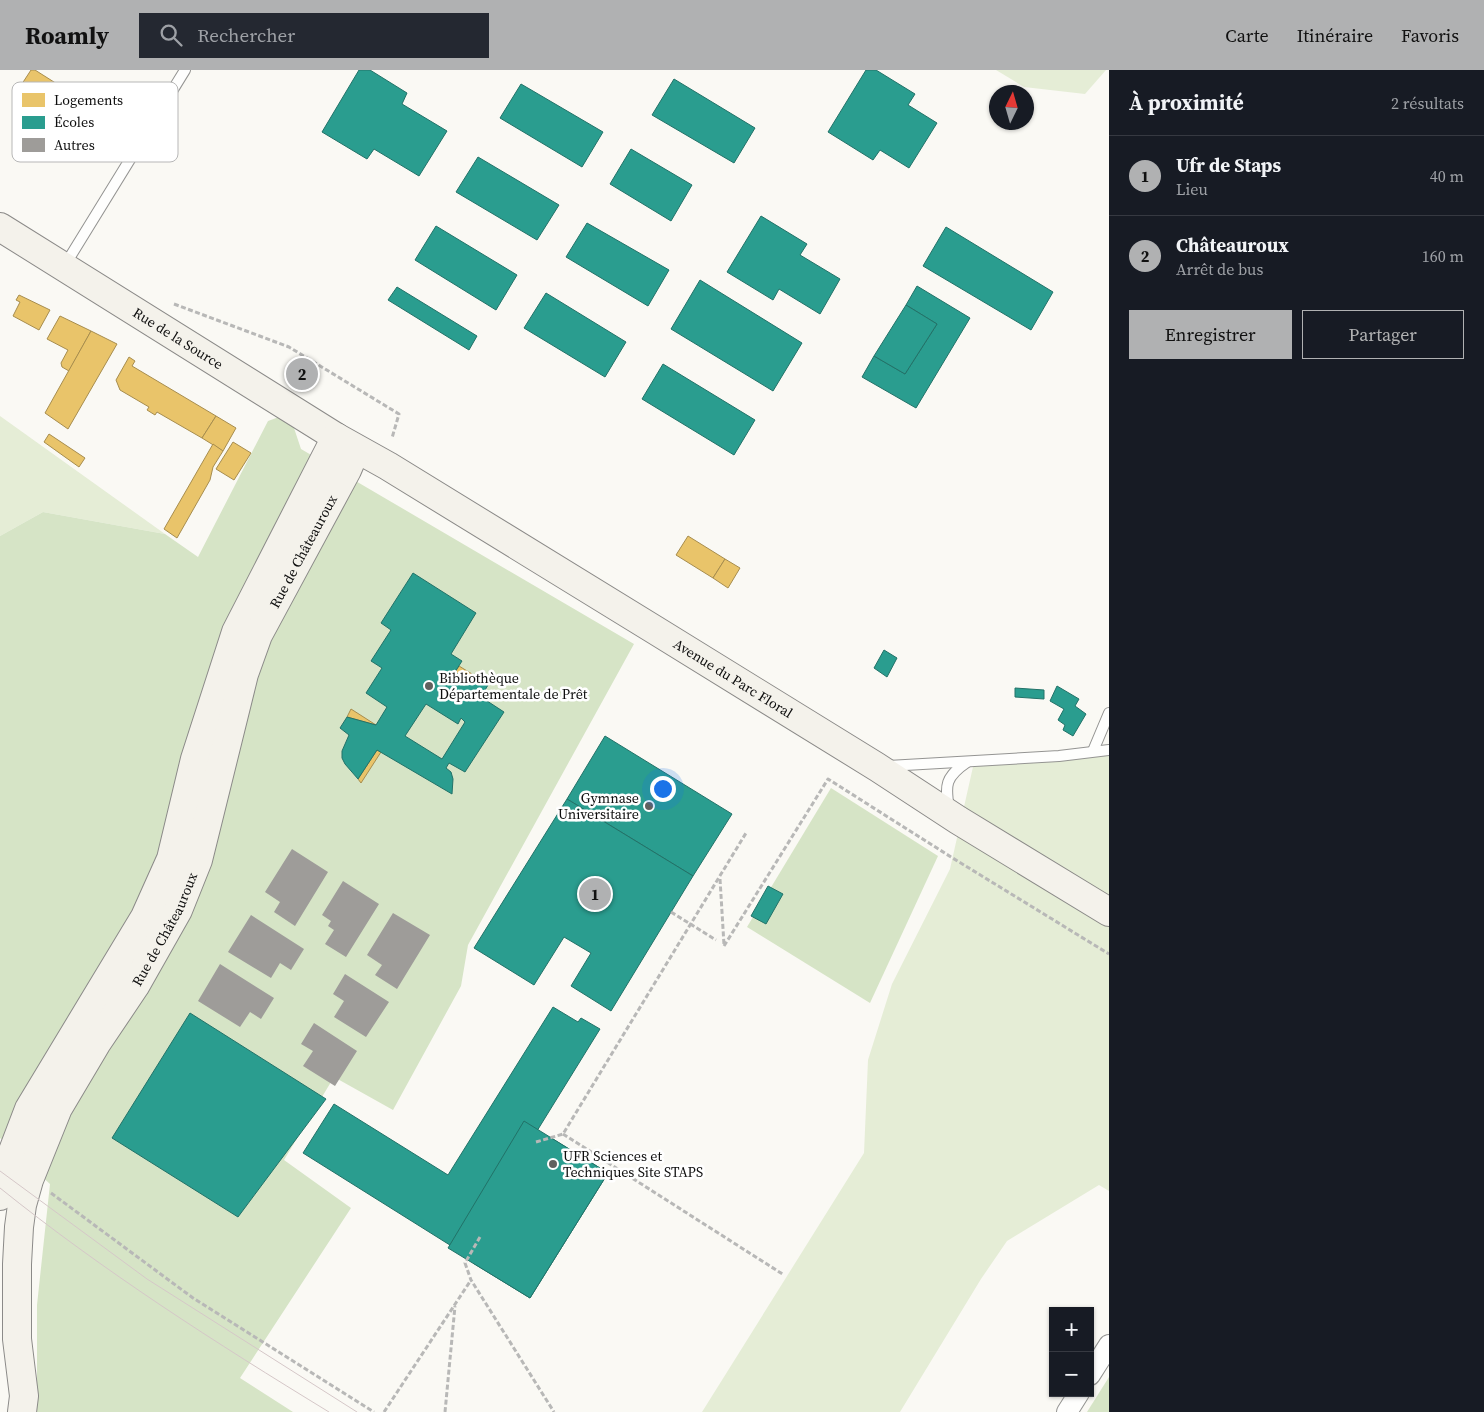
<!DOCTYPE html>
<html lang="fr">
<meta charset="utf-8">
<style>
:root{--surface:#171b24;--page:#242831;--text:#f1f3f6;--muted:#9ea1a6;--line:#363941;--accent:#b0b1b2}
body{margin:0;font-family:"Source Serif 4",serif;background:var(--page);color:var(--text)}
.controls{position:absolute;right:15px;bottom:15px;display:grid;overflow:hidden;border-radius:0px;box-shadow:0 1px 4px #0004}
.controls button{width:45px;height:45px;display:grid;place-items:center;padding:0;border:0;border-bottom:1px solid var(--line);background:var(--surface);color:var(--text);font:25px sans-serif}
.compass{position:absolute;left:989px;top:15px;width:45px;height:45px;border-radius:50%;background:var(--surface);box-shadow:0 1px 4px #0004;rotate:5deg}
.you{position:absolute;left:662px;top:718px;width:18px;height:18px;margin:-12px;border:4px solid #fff;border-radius:50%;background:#1a73e8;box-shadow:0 0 0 8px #1a73e833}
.badge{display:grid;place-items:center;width:32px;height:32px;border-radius:50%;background:var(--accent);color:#111;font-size:16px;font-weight:700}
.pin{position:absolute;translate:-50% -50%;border:2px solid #fff;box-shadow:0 1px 5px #0006}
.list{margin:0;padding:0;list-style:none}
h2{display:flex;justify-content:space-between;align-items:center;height:65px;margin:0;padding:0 20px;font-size:21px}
h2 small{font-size:16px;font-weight:400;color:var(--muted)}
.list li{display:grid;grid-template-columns:32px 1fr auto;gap:15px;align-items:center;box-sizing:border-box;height:80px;padding:0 20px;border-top:1px solid var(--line)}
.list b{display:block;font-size:19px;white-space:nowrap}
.list p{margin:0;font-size:16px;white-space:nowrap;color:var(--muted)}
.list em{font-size:16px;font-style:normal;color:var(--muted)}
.actions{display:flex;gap:10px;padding:15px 20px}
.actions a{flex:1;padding:11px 0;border:1px solid var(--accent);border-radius:0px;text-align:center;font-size:18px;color:var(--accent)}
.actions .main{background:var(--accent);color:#111}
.icon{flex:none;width:28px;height:28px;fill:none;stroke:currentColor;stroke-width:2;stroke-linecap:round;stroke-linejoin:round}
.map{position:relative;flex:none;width:1109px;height:1342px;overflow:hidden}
header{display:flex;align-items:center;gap:30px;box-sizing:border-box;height:70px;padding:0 25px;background:var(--accent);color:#111}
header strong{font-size:24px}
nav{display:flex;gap:28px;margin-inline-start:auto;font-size:18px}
.search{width:350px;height:45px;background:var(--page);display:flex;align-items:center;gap:12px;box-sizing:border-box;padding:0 18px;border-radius:0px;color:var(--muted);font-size:19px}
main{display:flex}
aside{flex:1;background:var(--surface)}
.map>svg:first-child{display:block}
.green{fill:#e5edd6}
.forest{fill:#d6e4c6}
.homes{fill:#e9c46a;stroke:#a78d4e}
.schools{fill:#2a9d8f;stroke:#227268;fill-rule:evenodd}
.building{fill:#9e9c99}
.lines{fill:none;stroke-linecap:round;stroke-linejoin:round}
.lane-casing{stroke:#949492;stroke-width:12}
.street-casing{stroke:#949492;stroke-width:22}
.secondary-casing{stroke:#8b8a88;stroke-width:30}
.path{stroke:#b8b8b7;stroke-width:3;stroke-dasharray:5 2.5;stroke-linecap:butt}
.lane{stroke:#fefefd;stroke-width:10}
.street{stroke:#fefefd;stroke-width:20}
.secondary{stroke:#f4f2eb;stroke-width:28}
.tram{stroke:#d5c7c8;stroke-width:1}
.path-bridge{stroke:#b8b8b7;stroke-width:3;stroke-dasharray:5 2.5;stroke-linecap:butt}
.poi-dot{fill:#61605e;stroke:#fff;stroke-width:2}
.labels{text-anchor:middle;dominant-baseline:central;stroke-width:5;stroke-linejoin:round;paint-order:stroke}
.street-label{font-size:14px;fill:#0e0e0e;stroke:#fff}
.poi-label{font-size:14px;fill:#0e0e0e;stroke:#fff;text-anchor:start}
.key{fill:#fff;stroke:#b7b7b7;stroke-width:1}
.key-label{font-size:14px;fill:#0e0e0e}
</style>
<header>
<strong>Roamly</strong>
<div class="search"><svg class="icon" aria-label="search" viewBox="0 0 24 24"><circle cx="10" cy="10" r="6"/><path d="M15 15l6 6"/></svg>Rechercher</div>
<nav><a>Carte</a><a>Itinéraire</a><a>Favoris</a></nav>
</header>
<main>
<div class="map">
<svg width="1109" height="1342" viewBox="0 0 1109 1342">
<rect width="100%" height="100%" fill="#faf9f4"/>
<g class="green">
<path d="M 996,0 L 1106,0 L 1085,24 L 1024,17 Z"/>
<path d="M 0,346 L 165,464 L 43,442 L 0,466 Z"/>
<path d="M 1109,677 L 1109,1121 L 1099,1115 L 1007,1171 L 981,1209 L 900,1342 L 702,1342 L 864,1083 L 868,990 L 892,914 L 950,799 L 975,688 Z"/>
</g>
<g class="forest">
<path d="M 279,347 L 294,358 L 301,379 L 634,574 L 468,875 L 461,916 L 393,1040 L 334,1007 L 284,1090 L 351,1138 L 240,1308 L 293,1342 L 37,1342 L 37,1235 L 50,1114 L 0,1068 L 0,466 L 43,442 L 165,464 L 198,487 L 268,351 Z"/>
<path d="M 831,718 L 938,786 L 870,933 L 747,857 Z"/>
<path d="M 1109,1307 L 1109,1342 L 1087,1342 Z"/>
</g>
<g class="homes">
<path d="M 31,0 L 35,0 L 125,57 L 114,75 L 77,51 L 75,55 L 71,52 L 68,57 L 16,23 Z"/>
<path d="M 19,225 L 50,240 L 39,260 L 13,246 L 20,232 L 16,230 Z"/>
<path d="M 60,246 L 91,261 L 69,301 L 62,297 L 61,293 L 68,280 L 47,269 Z"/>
<path d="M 91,261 L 117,274 L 68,359 L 45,343 Z"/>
<path d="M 129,287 L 135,291 L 132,296 L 216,346 L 202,368 L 157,342 L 155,345 L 147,340 L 149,337 L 120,320 L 116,310 Z"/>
<path d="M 216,346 L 236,358 L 223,381 L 202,368 Z"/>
<path d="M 49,364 L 85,388 L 79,397 L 44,372 Z"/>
<path d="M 233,372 L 251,383 L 234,410 L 216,399 Z"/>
<path d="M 213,374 L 223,381 L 213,397 L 210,410 L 177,468 L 164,459 Z"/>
<path d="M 688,466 L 725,489 L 713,508 L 676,485 Z"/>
<path d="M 725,489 L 740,498 L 728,518 L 713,508 Z"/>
<path d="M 459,596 L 472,604 L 468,610 L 455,602 Z"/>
<path d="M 351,639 L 376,655 L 347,647 Z"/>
<path d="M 377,680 L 381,682 L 361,713 L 358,709 Z"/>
</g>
<g class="schools">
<path d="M 359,0 L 370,0 L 407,23 L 402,34 L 447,61 L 419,106 L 374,79 L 367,89 L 322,62 Z"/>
<path d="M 866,0 L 876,0 L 915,24 L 908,35 L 937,53 L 909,98 L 880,80 L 873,90 L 828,62 Z"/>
<path d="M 674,9 L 755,58 L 734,93 L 652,45 Z"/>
<path d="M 521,14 L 603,62 L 582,97 L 500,48 Z"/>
<path d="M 631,79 L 692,115 L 671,151 L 610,114 Z"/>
<path d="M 478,87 L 559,135 L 537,170 L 456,122 Z"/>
<path d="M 761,146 L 807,174 L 800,185 L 840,209 L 820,244 L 779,219 L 773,230 L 727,202 Z"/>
<path d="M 587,153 L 669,200 L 648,236 L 566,187 Z"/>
<path d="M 436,156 L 517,205 L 496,240 L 415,190 Z"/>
<path d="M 946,157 L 1053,222 L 1031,260 L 923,196 Z"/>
<path d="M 700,210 L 802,273 L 773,321 L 671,259 Z"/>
<path d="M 917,216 L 970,248 L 916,338 L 862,307 L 874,286 L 905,304 L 937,254 L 906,235 Z"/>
<path d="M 397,217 L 477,266 L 469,280 L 388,230 Z"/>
<path d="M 546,223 L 626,272 L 605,307 L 524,258 Z"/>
<path d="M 906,235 L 937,254 L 905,304 L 874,286 Z"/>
<path d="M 663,294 L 755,350 L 734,385 L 642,329 Z"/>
<path d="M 413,503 L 476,543 L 451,584 L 462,591 L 455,602 L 468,610 L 472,604 L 488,615 L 481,627 L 504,642 L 465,702 L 449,693 L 446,698 L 451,702 L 453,709 L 452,724 L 377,680 L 358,709 L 345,694 L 342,688 L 342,681 L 349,665 L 340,658 L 347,647 L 376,655 L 387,637 L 366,623 L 382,598 L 371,591 L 391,560 L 381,553 ZM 426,634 L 458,654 L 461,648 L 465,652 L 442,689 L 405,666 Z"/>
<path d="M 884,580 L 897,588 L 887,607 L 874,598 Z"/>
<path d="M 1057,616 L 1079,629 L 1075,636 L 1086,644 L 1073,666 L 1063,660 L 1065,655 L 1058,650 L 1064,639 L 1050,631 Z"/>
<path d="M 1015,618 L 1044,620 L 1044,629 L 1015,627 Z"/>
<path d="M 605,666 L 732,744 L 693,806 L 567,729 Z"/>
<path d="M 567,729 L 693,806 L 611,941 L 571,916 L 591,883 L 564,867 L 534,915 L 474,878 Z"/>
<path d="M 768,816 L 783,824 L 766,854 L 751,846 Z"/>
<path d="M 553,937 L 578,952 L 581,948 L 600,959 L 532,1069 L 545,1077 L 551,1068 L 608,1103 L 530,1228 L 473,1193 L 487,1171 L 473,1163 L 461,1182 L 303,1083 L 334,1034 L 448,1105 Z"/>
<path d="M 190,943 L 326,1029 L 238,1147 L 112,1068 Z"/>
<path d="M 524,1051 L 608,1103 L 530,1228 L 448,1178 Z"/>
</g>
<g class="building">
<path d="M 292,779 L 328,802 L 295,856 L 274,842 L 280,832 L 265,822 Z"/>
<path d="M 343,811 L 379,834 L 346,887 L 325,874 L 334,860 L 328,856 L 331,851 L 322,845 Z"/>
<path d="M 393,843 L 430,865 L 397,919 L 375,905 L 382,895 L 367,885 Z"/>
<path d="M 251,845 L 304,879 L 291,900 L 280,893 L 271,908 L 228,882 Z"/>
<path d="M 220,894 L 274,928 L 261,949 L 250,942 L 240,957 L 198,931 Z"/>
<path d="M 345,904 L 389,932 L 366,967 L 334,947 L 344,931 L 333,924 Z"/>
<path d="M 314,953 L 357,981 L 335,1016 L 303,996 L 313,981 L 301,974 Z"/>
</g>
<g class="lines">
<g class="lane-casing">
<g id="lane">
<path d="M 65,195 L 185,0"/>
<path d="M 1093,681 L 1109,643"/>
<path d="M 888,696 L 1059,686 L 1109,680"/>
<path d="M 949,739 C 945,715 945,707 967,692"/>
</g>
</g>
<g class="street-casing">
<g id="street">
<path d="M 1090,1305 L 1109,1275"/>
<path d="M 1067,1342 L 1079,1323"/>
</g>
</g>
<g class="secondary-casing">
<g id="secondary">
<path id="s1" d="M 0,157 L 336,367 L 388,396 L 655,560 L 877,697 L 958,750 L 1109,842"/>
<path d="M 0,1126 L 8,1094 L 29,1039 L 145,847 L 171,789 L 195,689 L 236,562 L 336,367"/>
<path id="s2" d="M 22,1342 L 24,1326 L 17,1269 L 17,1194 L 19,1157 L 22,1135 L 29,1110 L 58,1038 L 96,974 L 135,916 L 178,840 L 198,790 L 244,604 L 258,565 L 347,400 L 356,379"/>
</g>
</g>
<g class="path">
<path d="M 174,234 L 289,277 L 399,344 L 392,368"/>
<path d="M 720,809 L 724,875"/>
<path d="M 724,876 L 828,709 L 951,787 L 1109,884"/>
<path d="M 563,1064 L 784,1205"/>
<path d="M 536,1072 L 563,1064 L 746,763"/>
<path d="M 51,1123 L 193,1228 L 374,1342"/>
<path d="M 480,1167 L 465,1193 L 471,1210 L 554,1342"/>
<path d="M 384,1342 L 471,1210"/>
<path d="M 445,1342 L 455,1236"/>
</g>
<use href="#lane" class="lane"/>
<use href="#street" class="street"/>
<use href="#secondary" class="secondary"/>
<g class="tram">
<path d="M 0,1101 L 147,1209 L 357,1342"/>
<path d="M 0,1118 C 103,1201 216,1273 329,1342"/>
</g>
<path class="path-bridge" d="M 671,842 L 716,870"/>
</g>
<g class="poi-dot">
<circle cx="429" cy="616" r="5"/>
<circle cx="649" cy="736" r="5"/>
<circle cx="553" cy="1094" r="5"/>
</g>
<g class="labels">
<g class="street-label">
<text stroke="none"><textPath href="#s1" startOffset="210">Rue de la Source</textPath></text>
<text stroke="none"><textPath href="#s2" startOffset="925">Rue de Châteauroux</textPath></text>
<text stroke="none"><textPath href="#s1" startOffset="861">Avenue du Parc Floral</textPath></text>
<text stroke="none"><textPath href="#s2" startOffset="520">Rue de Châteauroux</textPath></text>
</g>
<g class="poi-label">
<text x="439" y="608">Bibliothèque<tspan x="439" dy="16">Départementale de Prêt</tspan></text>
<text x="639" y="728" text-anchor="end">Gymnase<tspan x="639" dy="16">Universitaire</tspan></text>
<text x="563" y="1086">UFR Sciences et<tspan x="563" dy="16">Techniques Site STAPS</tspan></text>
</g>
</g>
<rect x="12" y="12" width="166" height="80" rx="8" class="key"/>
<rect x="22" y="23" width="23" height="14" fill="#e9c46a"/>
<rect x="22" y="46" width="23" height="13" fill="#2a9d8f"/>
<rect x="22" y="68" width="23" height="14" fill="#9e9c99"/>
<g class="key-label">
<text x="54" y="35">Logements</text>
<text x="54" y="57">Écoles</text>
<text x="54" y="80">Autres</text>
</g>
</svg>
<div class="controls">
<button>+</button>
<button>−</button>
</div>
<svg class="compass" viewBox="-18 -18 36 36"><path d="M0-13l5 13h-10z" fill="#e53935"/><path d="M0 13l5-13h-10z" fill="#9ea1a6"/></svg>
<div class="you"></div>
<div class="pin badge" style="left:595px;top:824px">1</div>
<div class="pin badge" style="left:302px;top:304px">2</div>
</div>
<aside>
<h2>À proximité<small>2 résultats</small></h2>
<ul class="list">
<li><span class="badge">1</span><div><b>Ufr de Staps</b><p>Lieu</p></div><em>40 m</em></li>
<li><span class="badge">2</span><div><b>Châteauroux</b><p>Arrêt de bus</p></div><em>160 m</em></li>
</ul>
<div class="actions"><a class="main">Enregistrer</a><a>Partager</a></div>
</aside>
</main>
